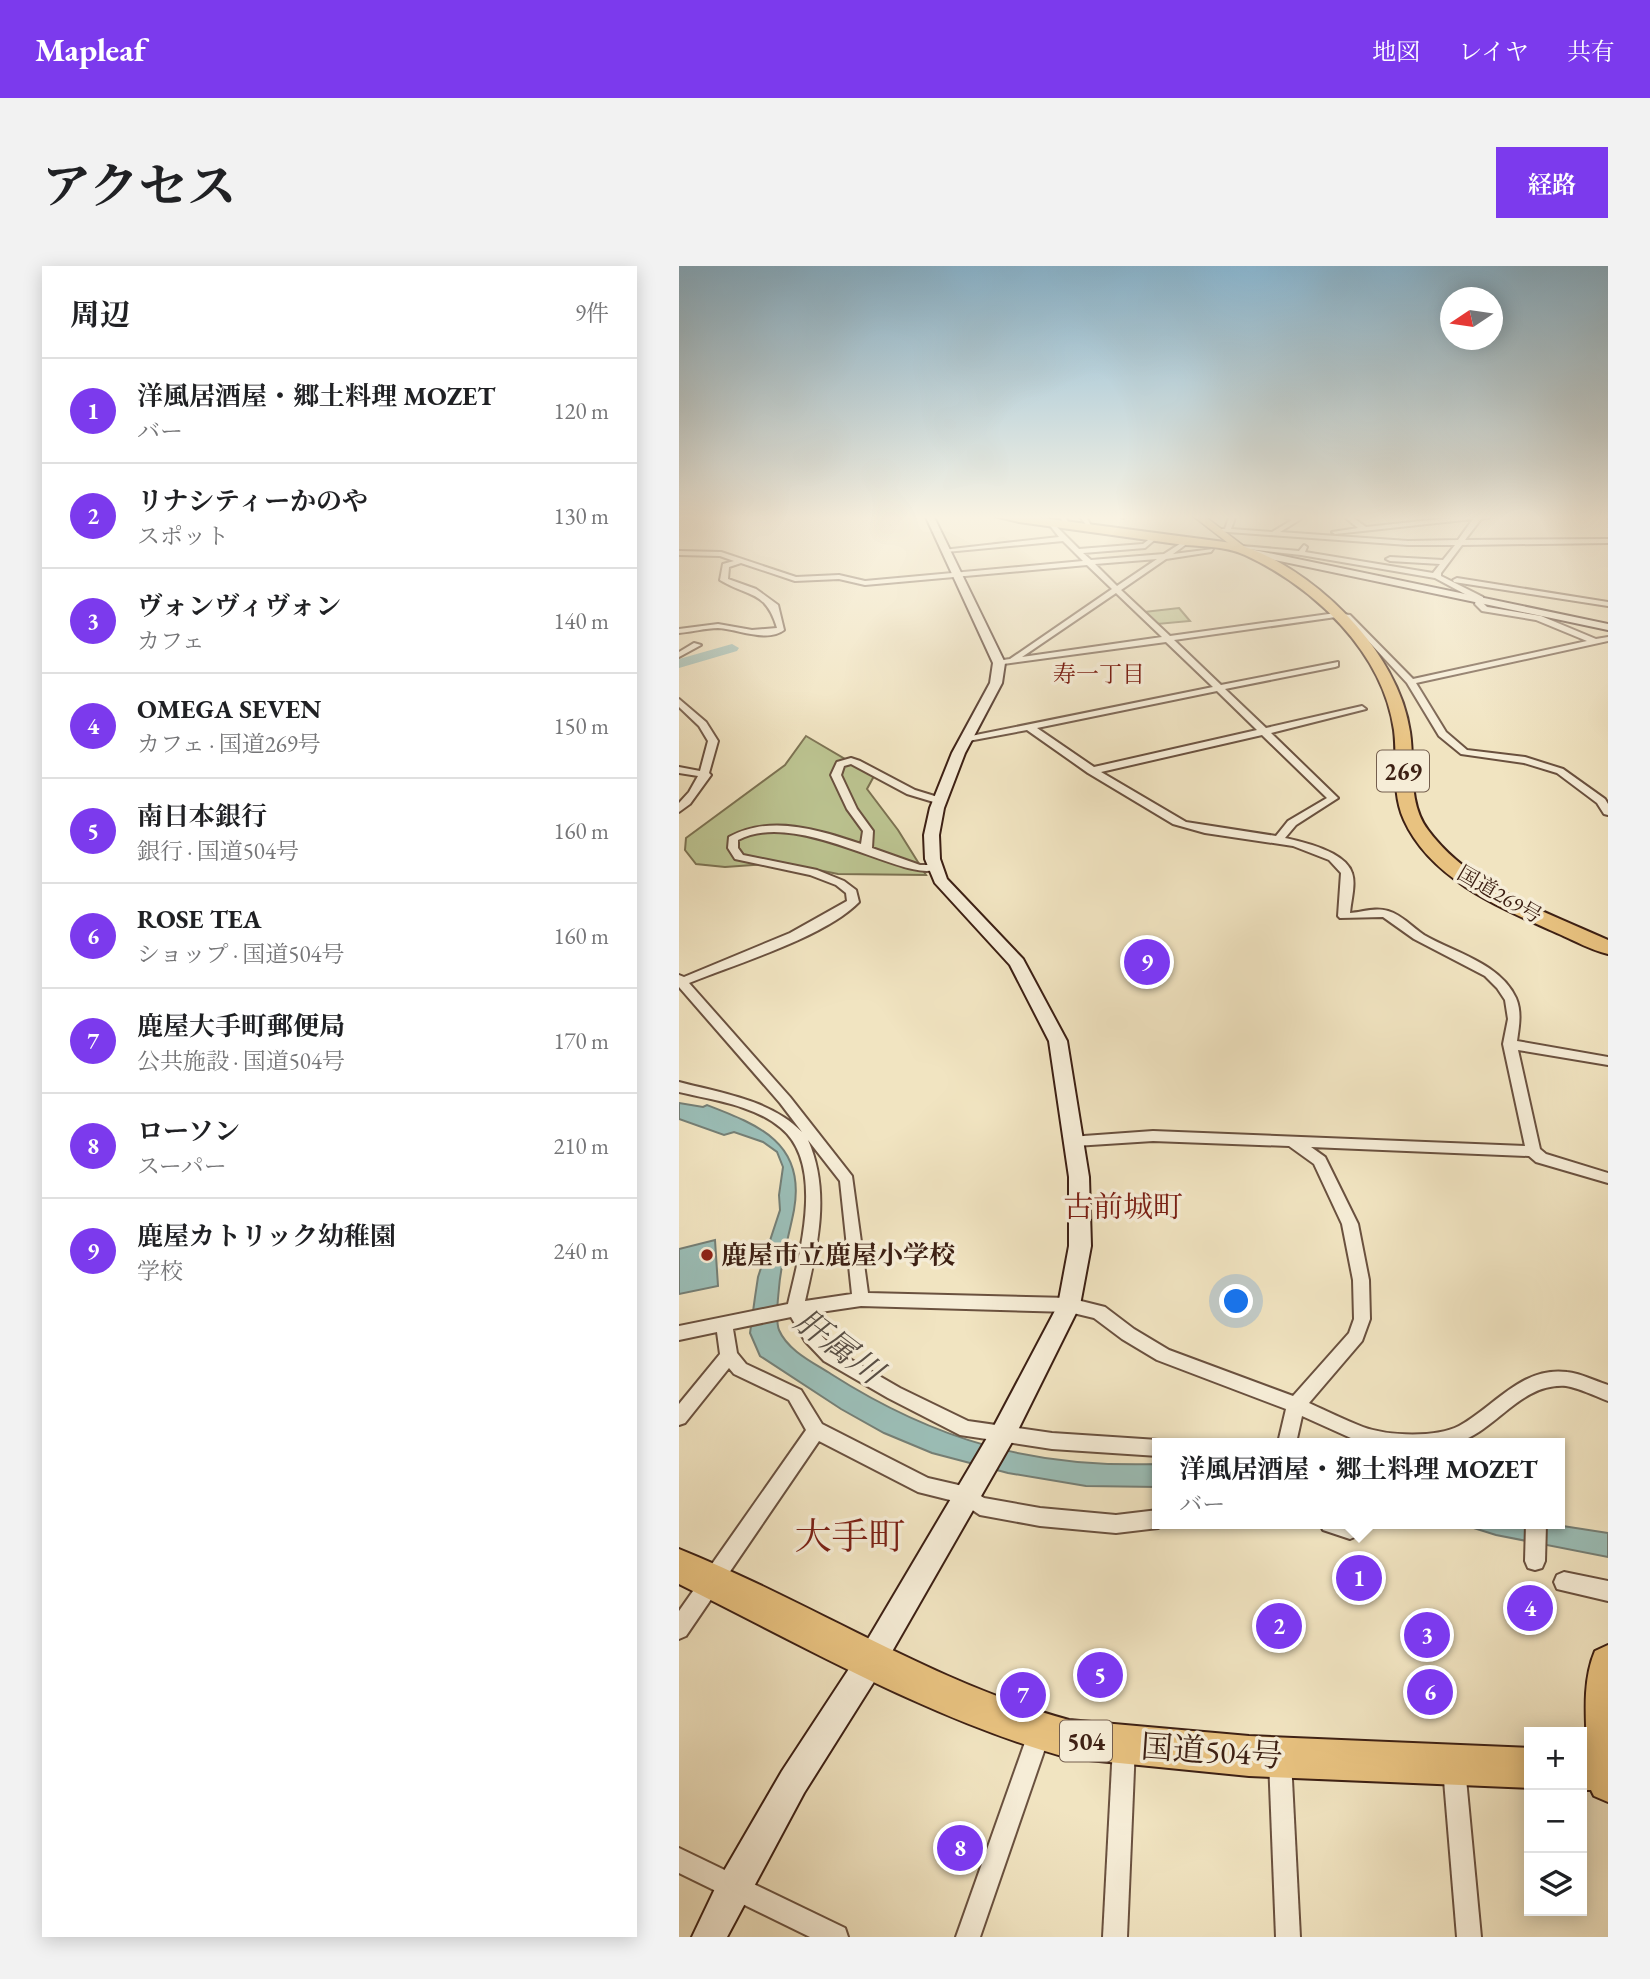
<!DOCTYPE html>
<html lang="ja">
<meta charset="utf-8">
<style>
:root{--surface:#fff;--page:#f2f2f2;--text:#202124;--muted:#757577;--line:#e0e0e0;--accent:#7c3aed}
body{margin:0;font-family:"EB Garamond","Noto Serif JP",serif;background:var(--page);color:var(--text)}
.controls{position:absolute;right:21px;bottom:21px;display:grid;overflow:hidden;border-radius:0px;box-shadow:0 4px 18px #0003}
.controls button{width:63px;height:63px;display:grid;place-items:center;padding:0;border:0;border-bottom:2px solid var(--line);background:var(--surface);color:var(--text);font:35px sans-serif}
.compass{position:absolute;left:761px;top:21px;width:63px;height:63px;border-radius:50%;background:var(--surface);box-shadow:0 4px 18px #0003;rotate:257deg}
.you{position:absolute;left:558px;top:1036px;width:24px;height:24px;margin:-18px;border:5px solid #fff;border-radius:50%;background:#1a73e8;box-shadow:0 0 0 10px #1a73e833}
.badge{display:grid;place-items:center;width:46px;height:46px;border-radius:50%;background:var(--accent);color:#fff;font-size:23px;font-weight:700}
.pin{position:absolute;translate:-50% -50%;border:4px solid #fff;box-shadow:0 2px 7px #0006}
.popup{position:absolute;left:473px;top:1172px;width:413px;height:91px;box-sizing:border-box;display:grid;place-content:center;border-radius:0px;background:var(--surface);filter:drop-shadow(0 2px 5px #0005);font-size:23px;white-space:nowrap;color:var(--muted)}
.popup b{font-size:26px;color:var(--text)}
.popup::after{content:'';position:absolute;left:50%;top:100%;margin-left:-14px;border:14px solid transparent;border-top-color:var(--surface)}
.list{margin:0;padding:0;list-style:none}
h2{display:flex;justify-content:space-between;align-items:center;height:91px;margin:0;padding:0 28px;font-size:30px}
h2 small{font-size:23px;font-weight:400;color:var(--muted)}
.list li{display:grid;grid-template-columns:46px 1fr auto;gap:21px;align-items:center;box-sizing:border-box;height:105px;padding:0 28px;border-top:2px solid var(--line)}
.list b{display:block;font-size:26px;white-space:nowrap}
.list p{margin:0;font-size:23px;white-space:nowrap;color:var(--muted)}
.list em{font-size:23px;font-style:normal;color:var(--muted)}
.icon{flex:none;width:38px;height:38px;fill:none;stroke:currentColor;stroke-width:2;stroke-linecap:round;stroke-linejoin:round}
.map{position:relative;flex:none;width:929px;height:1671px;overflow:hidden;border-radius:0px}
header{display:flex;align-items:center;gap:42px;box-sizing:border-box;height:98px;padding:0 35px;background:var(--accent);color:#fff}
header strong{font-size:33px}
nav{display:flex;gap:38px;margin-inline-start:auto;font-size:24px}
.intro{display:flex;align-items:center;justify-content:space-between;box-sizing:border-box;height:168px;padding:0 42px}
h1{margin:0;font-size:49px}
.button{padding:18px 32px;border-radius:0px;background:var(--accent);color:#fff;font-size:24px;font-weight:700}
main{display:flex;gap:42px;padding:0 42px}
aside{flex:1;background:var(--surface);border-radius:0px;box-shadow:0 4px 18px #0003}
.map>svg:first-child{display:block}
.green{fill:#bcc491;stroke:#7c7252;stroke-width:2}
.water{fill:#9bbeb7;stroke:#757f76;stroke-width:2}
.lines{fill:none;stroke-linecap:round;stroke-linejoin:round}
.river{fill:#9bbeb7;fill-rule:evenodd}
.street-casing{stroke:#6a513f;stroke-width:4}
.secondary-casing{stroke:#3d2014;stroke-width:4}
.primary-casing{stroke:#3d2014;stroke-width:3}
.highway-casing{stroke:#3d2014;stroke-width:4}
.street{fill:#f6edd7;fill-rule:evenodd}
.secondary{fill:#f6edd7;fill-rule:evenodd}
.primary{fill:#e8c280;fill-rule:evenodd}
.highway{fill:#e8c280;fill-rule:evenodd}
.poi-dot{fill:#8f2418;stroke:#f6edd7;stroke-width:2.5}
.labels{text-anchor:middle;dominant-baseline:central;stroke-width:7;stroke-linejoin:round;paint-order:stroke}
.far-street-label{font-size:21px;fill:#3d2014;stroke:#f6edd7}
.far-neighbourhood-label{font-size:23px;fill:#7a1f14;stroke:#f6edd7}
.shield{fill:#f6edd7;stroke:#745e4e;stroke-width:2}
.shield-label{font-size:24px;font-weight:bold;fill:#3d2014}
.poi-label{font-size:26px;font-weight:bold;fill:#3d2014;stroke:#f6edd7;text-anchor:start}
.quarter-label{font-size:30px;fill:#7a1f14;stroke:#f6edd7}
.near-street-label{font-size:32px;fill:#3d2014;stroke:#f6edd7}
.near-water-label{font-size:33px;font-style:italic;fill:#594f45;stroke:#f6edd7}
.near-quarter-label{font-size:37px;fill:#7a1f14;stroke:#f6edd7}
</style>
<header>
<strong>Mapleaf</strong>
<nav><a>地図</a><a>レイヤ</a><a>共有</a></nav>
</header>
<div class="intro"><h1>アクセス</h1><a class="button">経路</a></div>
<main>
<aside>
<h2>周辺<small>9件</small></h2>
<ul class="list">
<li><span class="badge">1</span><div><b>洋風居酒屋・郷土料理 MOZET</b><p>バー</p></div><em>120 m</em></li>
<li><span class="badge">2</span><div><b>リナシティーかのや</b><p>スポット</p></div><em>130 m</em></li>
<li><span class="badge">3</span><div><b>ヴォンヴィヴォン</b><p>カフェ</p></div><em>140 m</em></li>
<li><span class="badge">4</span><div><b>OMEGA SEVEN</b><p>カフェ · 国道269号</p></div><em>150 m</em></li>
<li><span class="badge">5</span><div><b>南日本銀行</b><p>銀行 · 国道504号</p></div><em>160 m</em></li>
<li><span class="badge">6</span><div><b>ROSE TEA</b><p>ショップ · 国道504号</p></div><em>160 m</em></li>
<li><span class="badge">7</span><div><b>鹿屋大手町郵便局</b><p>公共施設 · 国道504号</p></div><em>170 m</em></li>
<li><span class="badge">8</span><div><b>ローソン</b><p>スーパー</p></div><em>210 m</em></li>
<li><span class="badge">9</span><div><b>鹿屋カトリック幼稚園</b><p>学校</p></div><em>240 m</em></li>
</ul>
</aside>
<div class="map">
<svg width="929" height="1671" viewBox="0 0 929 1671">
<rect width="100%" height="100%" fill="#f1e4c1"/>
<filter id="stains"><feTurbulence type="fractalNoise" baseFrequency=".00286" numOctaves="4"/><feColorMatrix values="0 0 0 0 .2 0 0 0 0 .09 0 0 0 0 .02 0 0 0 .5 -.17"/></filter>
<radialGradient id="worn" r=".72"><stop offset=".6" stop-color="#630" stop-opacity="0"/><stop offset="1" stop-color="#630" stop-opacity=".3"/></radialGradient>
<g class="green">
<path d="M 500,342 L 511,355 L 478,358 L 465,346 Z"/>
<path d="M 127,470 L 195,510 L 188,523 L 219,564 L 247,609 L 159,608 L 105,597 L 46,601 L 17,598 L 6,584 L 7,572 L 106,499 Z"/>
</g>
<g class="water">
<path d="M 0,837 L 24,841 L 28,839 C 80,859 127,877 115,944 C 110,970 102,995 100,1022 C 99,1034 96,1053 100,1064 C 109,1085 135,1097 152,1108 C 257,1175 354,1202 479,1198 L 479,1221 L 407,1220 L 329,1207 L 253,1187 L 205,1167 L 162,1143 L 81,1090 L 71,1067 L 76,1031 L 79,1011 L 101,944 L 100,929 L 104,901 L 98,886 L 84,876 L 55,866 L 45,869 L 0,853 Z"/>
<path d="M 36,974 L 39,1020 L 0,1028 L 0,983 Z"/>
<path d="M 782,1258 L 871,1258 L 929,1267 L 929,1291 L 817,1269 Z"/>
</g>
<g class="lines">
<path class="river" d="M 53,378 L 60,382 L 58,385 L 0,402 L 0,393 Z"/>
<g class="street-casing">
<g id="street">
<path d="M 379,249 L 385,249 L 391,260 L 387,260 Z"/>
<path d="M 400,249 L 406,249 L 414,263 L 410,263 Z"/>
<path d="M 440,249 L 447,249 L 447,250 L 444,252 Z"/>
<path d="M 551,249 L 557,249 L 552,263 L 593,266 L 613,254 L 604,251 L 603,249 L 622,253 L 601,266 L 729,275 L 779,274 L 794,253 L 656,268 L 653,266 L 679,262 L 663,249 L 670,249 L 687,261 L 798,249 L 820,249 L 802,253 L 786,274 L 929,273 L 929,277 L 783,279 L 762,307 L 762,310 L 804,331 L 804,337 L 808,341 L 862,350 L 917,373 L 929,371 L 929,375 L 737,417 L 767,466 L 788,484 L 846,491 L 884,503 L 926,533 L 929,538 L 929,549 L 925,548 L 918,537 L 878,507 L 845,497 L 782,488 L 760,470 L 728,417 L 669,353 L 657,351 L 495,374 L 542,419 L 659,396 L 659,400 L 656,401 L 546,423 L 587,462 L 683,440 L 687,443 L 592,467 L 659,532 L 617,559 L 606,572 C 625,576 667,586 673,607 C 677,619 672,634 671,647 C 684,646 696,641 709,645 C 723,649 733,661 745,669 C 776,687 821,697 837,732 C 843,746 840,761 838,775 L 929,791 L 929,799 L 839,784 L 861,883 L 867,888 L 929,907 L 929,917 L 857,896 L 850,890 L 632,881 L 646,891 L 679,958 L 690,1014 L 691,1053 L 683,1075 L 630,1137 C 648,1145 666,1154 684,1161 C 708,1170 757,1172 780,1160 C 815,1141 843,1100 888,1106 C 901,1107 916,1115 929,1119 L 929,1135 C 916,1130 900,1122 887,1120 C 840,1117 817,1166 776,1177 L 683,1177 L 623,1150 L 617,1177 L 599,1177 L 607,1143 L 478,1094 L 443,1073 L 415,1052 L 390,1046 L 182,1040 L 128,1048 L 138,1065 L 157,1085 L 221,1122 L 289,1155 L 373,1167 L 479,1174 L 486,1177 L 479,1177 L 479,1190 L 373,1183 L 281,1169 L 209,1132 L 145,1095 L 126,1075 L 112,1051 L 54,1063 L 58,1087 L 67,1098 L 122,1124 L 143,1158 L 249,1212 L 288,1221 L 305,1232 L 361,1242 L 437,1249 L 479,1244 L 479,1258 L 487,1258 L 479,1262 L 437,1267 L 361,1260 L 301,1249 L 283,1237 L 239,1226 L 140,1175 L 7,1370 L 0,1373 L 0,1345 L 127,1164 L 110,1134 L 55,1108 L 50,1102 L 6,1157 L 0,1159 L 0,1138 L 41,1088 L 38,1066 L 0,1074 L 0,1060 L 109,1038 C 120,990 147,899 102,862 C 75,839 33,834 0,826 L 0,816 C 42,827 92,834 123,866 L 101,837 L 0,721 L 0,709 L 5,711 L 111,667 L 168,635 L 167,627 L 157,619 L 131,609 L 56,593 L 49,582 L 50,571 C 92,548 140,564 182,578 L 184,565 L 168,543 L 152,509 L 158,496 L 172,492 L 181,495 L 236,524 L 262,532 L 263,534 L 258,537 L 228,528 L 172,498 L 165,500 L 162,509 L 178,543 L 194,565 L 193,582 L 241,599 L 254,599 L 259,602 C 233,621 120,541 59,574 L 59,582 L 64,589 L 138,604 L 165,615 L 177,624 L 180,636 C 146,671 57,698 10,717 L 111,831 L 173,910 L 189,1027 L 390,1032 L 426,1041 L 455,1063 L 490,1084 L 614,1130 L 670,1067 L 675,1053 L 674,1014 L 663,958 L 635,898 L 610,880 L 474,875 L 396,880 L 391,879 L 389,875 L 391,871 L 474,865 L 846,880 L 824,778 L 829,753 L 826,734 L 818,722 L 806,710 L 735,673 L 704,651 L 661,652 L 659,650 L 662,607 L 650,594 L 614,580 L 526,567 L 494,558 L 409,507 L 348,464 L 284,476 L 282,474 L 287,471 L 534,421 L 487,376 L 317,399 L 317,395 L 331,393 L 433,323 L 408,299 L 186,319 L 160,313 L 116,315 L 62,297 L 50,301 L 49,313 L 77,323 L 99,339 L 105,364 C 88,377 59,363 39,362 C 26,362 13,366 0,367 L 0,363 L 39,358 L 73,364 L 98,362 C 87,324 69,331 41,314 L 44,298 L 55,295 L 41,290 L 0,289 L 0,285 L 42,286 L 117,311 L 160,309 L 186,315 L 404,295 L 384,275 L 267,286 L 264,284 L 380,271 L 369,257 L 372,255 L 400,283 L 464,278 L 473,271 L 478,272 L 466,282 L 404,287 L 412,294 L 485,288 L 507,274 L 509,277 L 494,288 L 534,283 L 532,286 L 487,293 L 442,324 L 491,370 L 657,347 L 671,349 L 734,413 L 908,375 L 857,354 L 803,345 L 796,338 L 797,334 L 756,312 L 622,289 L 560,282 L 563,280 L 620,285 L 625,279 L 628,281 L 626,286 L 754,307 L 761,298 L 711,295 L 707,293 L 711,291 L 764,294 L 776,279 L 729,279 L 536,265 L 536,263 L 546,263 ZM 478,293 L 438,320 L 416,298 ZM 437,327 L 483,371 L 343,391 ZM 538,425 L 578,464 L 415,501 L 358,462 ZM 583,469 L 648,532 L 609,555 L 597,570 L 507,556 L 422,506 ZM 129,874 L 161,915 L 173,1028 L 126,1035 C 138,982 152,926 129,874 Z"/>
<path d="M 925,249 L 929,249 L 929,252 Z"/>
<path d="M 778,312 L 929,336 L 929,340 L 775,316 L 774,314 Z"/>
<path d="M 15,377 L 22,379 L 0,391 L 0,386 Z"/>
<path d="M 0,433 L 27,456 L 39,475 L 30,507 L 32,509 L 11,538 L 0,546 L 0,537 L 10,526 L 19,510 L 0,507 L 0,501 L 21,505 L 29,475 L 20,460 L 0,441 Z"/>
<path d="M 641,1258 L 678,1258 L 681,1264 L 678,1270 L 671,1273 L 644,1264 Z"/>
<path d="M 847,1258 L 867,1258 L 866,1295 L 863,1302 L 856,1304 L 849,1302 L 846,1295 Z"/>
<path d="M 885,1306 L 929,1315 L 929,1335 L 878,1323 L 875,1316 L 878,1309 Z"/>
<path d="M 361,1454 L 369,1457 L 372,1465 L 301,1671 L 277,1671 L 350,1465 L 353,1457 Z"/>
<path d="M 445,1469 L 453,1472 L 456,1480 L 448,1671 L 424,1671 L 434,1480 L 437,1472 Z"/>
<path d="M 601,1483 L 609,1486 L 612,1494 L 621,1671 L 597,1671 L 590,1494 L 593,1486 Z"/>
<path d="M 775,1491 L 783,1494 L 786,1502 L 802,1671 L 778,1671 L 764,1502 L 767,1494 Z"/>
<path d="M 0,1582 L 166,1662 L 169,1671 L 131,1671 L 0,1607 Z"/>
</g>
</g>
<g class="secondary-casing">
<g id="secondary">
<path d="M 246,249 L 254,249 L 326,397 L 323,417 L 286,487 L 265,542 L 260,569 L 261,593 L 268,613 L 344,693 L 388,775 L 410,911 L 412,980 L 401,1039 L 333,1176 L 203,1403 L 125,1527 L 48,1671 L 13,1671 L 42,1610 L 103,1505 L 183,1383 L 315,1160 L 379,1039 L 390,980 L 390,911 L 370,775 L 331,699 L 256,617 L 246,593 L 245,569 L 251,542 L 273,487 L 311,417 L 314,397 Z"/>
<path d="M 566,282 L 929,358 L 929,364 L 563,287 L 561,285 Z"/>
</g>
</g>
<g class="primary-casing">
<path id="primary" d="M 513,249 L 524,249 L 571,285 L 562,287 Z"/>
</g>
<g class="highway-casing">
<g id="highway">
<path d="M 311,249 L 340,249 L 553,277 C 631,297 720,385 731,466 C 736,499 728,536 749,564 C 792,622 866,645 929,674 L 929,688 C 912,684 896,675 880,668 C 824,643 752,614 725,554 C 712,525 719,494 715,464 C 704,386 635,321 566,289 C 545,279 520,281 498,278 C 445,271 393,263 340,256 Z"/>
<path d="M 0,1283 C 132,1336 252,1416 390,1454 L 570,1470 L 850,1482 L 850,1522 L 570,1510 L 390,1492 C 253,1454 127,1381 0,1318 Z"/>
<path d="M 929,1379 L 929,1536 L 915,1530 L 912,1524 L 903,1524 L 903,1484 L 908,1484 C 907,1451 903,1416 916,1385 Z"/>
</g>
</g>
<use href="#street" class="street"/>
<use href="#secondary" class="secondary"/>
<use href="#primary" class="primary"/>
<use href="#highway" class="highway"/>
</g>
<linearGradient id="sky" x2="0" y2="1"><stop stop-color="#89b8d4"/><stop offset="0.52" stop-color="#f9f3e3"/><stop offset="1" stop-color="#f9f3e3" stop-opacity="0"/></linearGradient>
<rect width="929" height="483" fill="url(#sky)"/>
<circle class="poi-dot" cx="28" cy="989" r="7"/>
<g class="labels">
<g class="far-street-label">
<text transform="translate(821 628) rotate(30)">国道269号</text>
</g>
<g class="far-neighbourhood-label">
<text x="420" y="408">寿一丁目</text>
</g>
<g class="shield">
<rect x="698" y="484.5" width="52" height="41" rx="5"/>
<rect x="381" y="1454.5" width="52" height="41" rx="5"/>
</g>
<g class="shield-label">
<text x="724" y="505">269</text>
<text x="407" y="1475">504</text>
</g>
<g class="poi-label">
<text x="42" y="989">鹿屋市立鹿屋小学校</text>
</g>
<g class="quarter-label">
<text x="444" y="940">古前城町</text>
</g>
<g class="near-street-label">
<text transform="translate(533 1485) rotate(4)">国道504号</text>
</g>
<g class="near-water-label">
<text transform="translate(160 1080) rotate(37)">肝属川</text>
</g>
<g class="near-quarter-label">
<text x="171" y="1270">大手町</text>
</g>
</g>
<rect width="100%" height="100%" filter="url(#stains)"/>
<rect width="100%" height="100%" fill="url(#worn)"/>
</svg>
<div class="controls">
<button>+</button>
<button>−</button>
<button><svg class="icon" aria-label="layers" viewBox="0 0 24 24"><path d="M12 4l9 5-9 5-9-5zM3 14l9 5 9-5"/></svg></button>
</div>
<svg class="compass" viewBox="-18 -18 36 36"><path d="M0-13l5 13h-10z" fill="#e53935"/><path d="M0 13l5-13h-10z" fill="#757577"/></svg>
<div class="you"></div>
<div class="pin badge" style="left:680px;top:1312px">1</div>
<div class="popup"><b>洋風居酒屋・郷土料理 MOZET</b>バー</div>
<div class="pin badge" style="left:600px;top:1360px">2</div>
<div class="pin badge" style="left:748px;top:1369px">3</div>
<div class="pin badge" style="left:851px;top:1342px">4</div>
<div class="pin badge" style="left:421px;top:1409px">5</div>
<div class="pin badge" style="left:751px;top:1426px">6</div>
<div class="pin badge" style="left:344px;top:1429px">7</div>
<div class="pin badge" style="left:281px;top:1582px">8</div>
<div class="pin badge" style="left:468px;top:696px">9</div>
</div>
</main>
